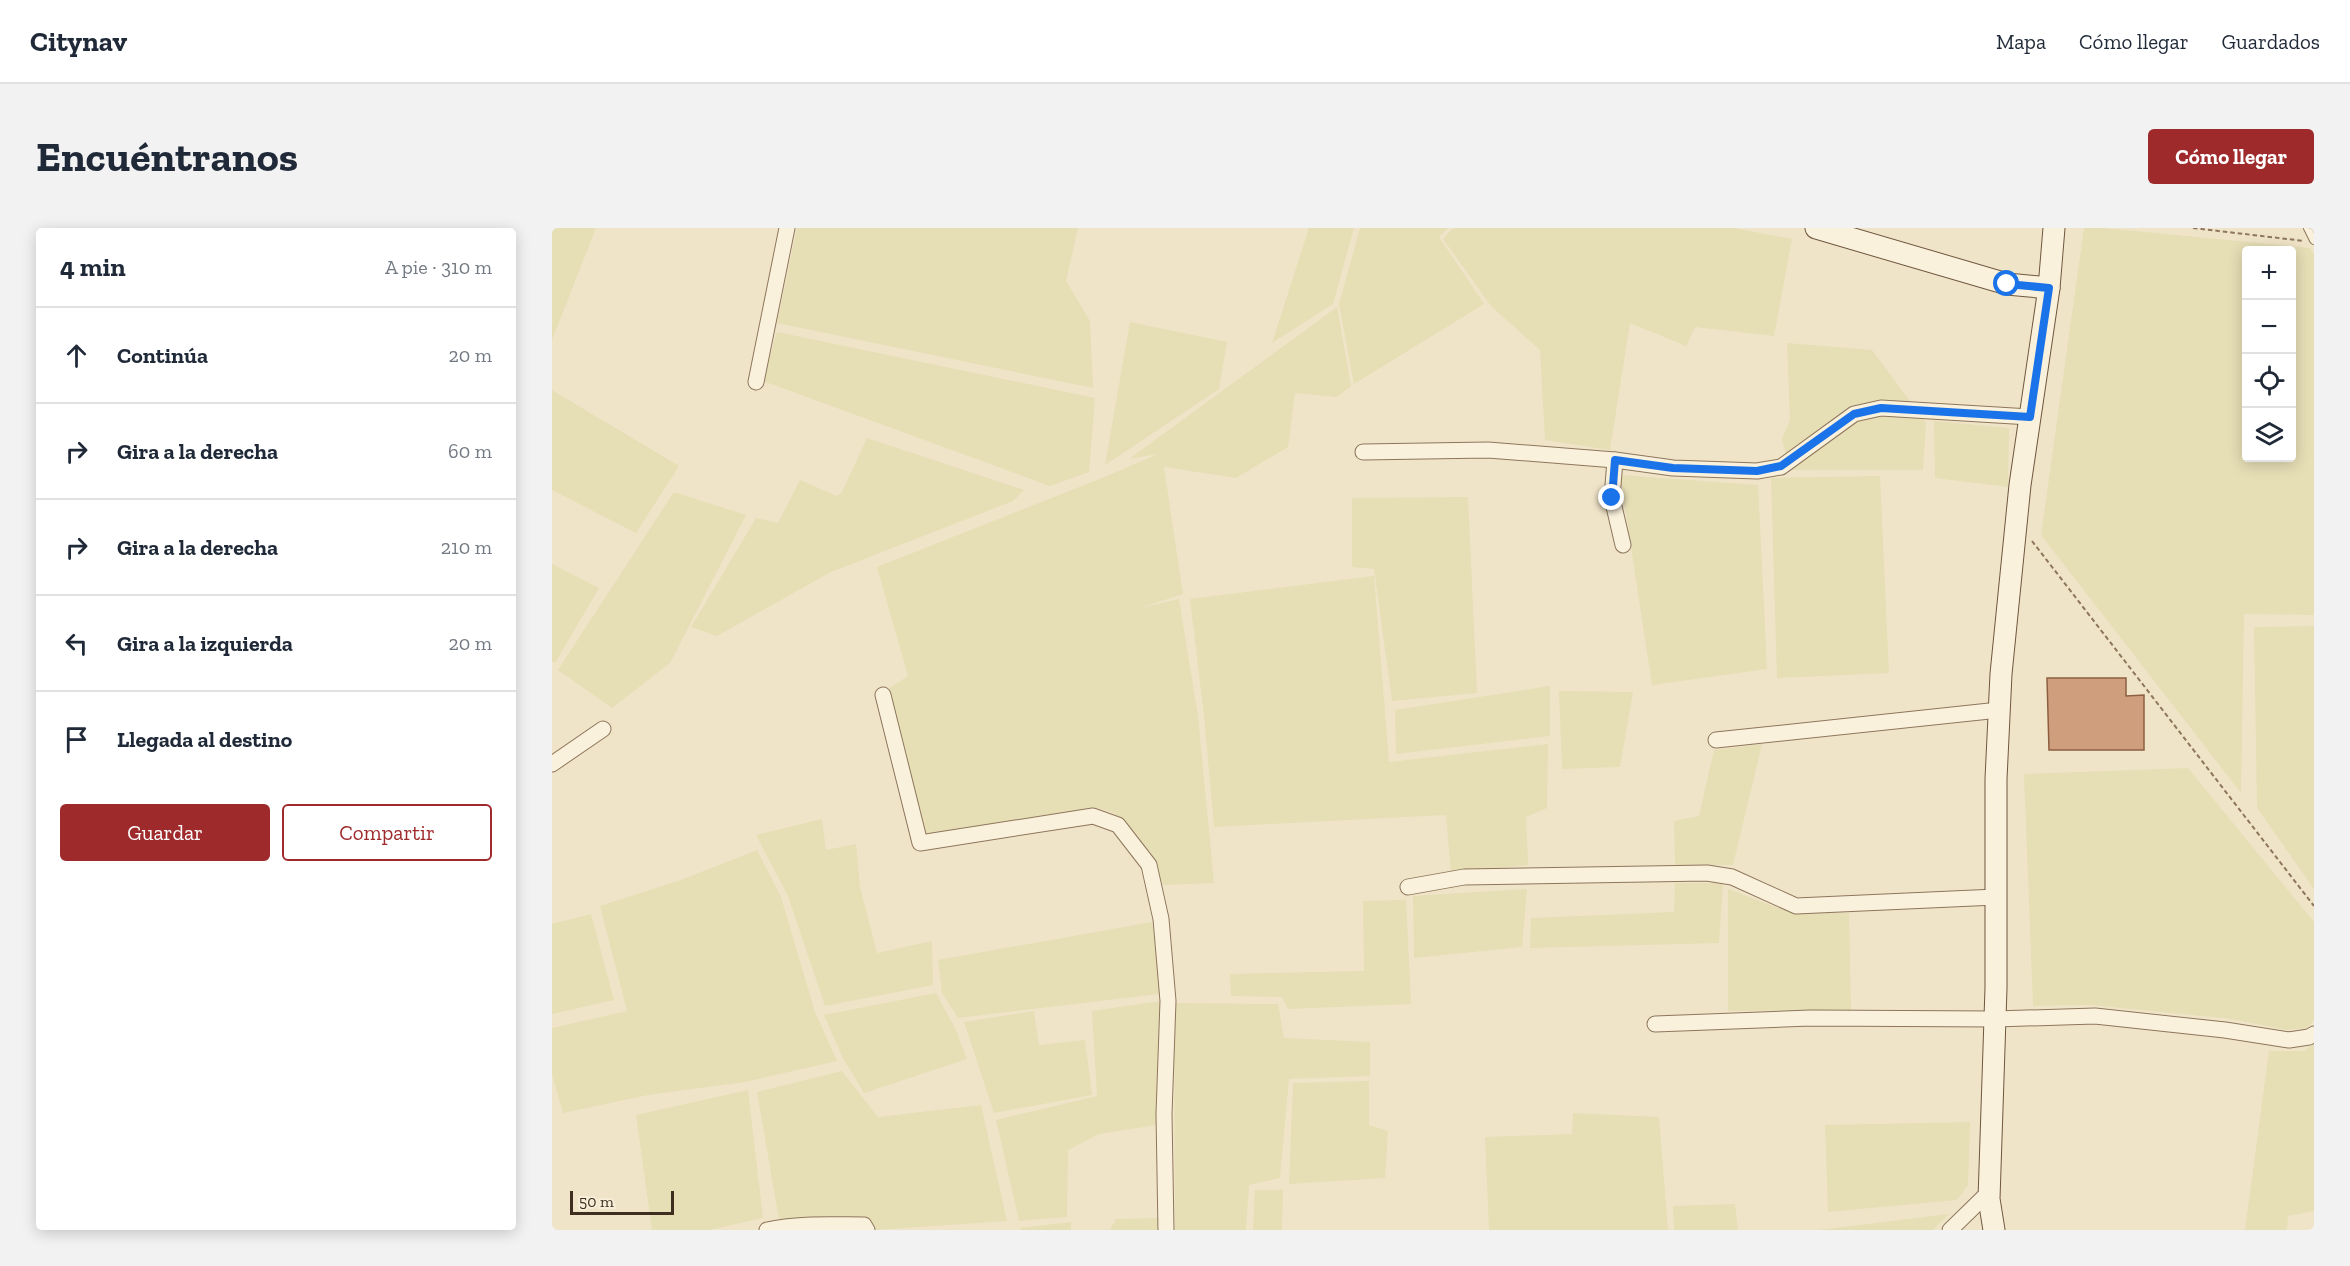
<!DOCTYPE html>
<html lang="es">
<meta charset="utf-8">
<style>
:root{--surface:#fff;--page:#f2f2f3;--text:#1f2937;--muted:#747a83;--line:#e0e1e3;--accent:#9e2a2b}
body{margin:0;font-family:"Zilla Slab",serif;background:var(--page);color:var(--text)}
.controls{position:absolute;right:18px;top:18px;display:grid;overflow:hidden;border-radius:6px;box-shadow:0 3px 15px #0003}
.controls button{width:54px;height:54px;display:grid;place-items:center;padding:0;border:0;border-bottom:2px solid var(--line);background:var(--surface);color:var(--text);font:30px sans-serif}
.scale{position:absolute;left:18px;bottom:15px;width:104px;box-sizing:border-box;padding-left:6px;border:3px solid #3d2e20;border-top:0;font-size:16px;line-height:21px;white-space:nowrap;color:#3d2e20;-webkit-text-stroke:4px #f7eed8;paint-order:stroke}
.stop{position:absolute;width:18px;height:18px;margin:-14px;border:4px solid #1a73e8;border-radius:50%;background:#fff}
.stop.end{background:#1a73e8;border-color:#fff;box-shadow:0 2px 6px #0008}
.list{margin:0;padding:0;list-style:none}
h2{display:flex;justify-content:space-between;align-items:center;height:78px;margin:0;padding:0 24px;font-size:26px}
h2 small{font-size:20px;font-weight:400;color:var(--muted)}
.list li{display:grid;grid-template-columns:39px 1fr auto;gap:18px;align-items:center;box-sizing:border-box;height:96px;padding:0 24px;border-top:2px solid var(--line)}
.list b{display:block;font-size:22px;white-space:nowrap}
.list em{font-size:20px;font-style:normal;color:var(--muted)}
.actions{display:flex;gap:12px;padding:18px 24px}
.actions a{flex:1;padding:14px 0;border:2px solid var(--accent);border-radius:6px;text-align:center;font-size:21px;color:var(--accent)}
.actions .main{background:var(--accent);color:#fff}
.icon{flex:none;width:33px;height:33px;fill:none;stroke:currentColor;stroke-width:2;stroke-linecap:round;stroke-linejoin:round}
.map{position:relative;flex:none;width:1762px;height:1002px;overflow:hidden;border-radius:6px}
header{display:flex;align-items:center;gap:36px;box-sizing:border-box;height:84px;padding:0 30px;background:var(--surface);border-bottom:2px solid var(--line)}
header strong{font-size:28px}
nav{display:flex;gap:33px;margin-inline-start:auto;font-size:21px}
.intro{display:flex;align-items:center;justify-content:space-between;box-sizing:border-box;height:144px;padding:0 36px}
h1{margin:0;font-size:42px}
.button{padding:15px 27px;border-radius:6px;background:var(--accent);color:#fff;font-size:21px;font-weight:700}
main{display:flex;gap:36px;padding:0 36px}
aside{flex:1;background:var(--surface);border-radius:6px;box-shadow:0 3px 15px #0003}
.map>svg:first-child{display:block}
.farmland{fill:#e6deb5;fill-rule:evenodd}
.building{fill:#cf9f7d;stroke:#8d5f41;stroke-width:1.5}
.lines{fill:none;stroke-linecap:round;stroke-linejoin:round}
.lane-casing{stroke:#8d765c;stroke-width:10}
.street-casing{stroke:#8d765c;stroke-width:17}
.secondary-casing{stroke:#6f573f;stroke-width:23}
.path{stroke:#8d765c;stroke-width:2;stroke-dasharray:4.5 3;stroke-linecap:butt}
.lane{stroke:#faf1dc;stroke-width:8}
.street{stroke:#faf1dc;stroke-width:15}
.secondary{stroke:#faf1dc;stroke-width:21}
.route{stroke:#1a73e8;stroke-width:8}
</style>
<header>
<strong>Citynav</strong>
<nav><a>Mapa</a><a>Cómo llegar</a><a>Guardados</a></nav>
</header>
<div class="intro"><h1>Encuéntranos</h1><a class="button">Cómo llegar</a></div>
<main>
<aside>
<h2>4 min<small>A pie · 310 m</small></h2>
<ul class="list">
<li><svg class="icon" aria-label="ahead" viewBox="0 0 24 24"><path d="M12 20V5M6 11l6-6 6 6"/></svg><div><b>Continúa</b></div><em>20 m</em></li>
<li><svg class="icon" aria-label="right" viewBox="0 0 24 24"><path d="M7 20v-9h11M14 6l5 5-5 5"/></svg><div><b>Gira a la derecha</b></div><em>60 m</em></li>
<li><svg class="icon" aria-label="right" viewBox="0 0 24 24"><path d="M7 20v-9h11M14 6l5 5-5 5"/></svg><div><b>Gira a la derecha</b></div><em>210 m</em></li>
<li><svg class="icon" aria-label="left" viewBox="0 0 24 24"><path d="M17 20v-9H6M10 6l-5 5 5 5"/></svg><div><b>Gira a la izquierda</b></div><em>20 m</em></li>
<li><svg class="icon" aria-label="arrive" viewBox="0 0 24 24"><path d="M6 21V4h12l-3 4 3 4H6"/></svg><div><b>Llegada al destino</b></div></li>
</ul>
<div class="actions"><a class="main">Guardar</a><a>Compartir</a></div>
</aside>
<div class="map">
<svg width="1762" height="1002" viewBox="0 0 1762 1002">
<rect width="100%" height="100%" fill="#f0e4c8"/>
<g class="farmland">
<path d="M 0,0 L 44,0 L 0,112 Z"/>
<path d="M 245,0 L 526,0 L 514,53 L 538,93 L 541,160 L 225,95 Z"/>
<path d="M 757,0 L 802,0 L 781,76 L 720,115 Z"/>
<path d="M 808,0 L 896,0 L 887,9 L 932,76 L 802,156 L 787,76 Z"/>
<path d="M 901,0 L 1182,0 L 1240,11 L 1222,108 L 1143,99 L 1134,118 L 1078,95 L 1058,222 L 993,212 L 988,122 L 939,78 L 891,11 Z"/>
<path d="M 1532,0 L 1551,0 L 1758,20 L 1762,27 L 1762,387 L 1692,386 L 1689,565 L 1489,307 ZM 1740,22 L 1740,230 L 1694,230 L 1694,22 Z"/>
<path d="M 785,79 L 799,158 L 785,169 L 743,165 L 736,219 L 684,250 L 612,239 L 631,366 L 588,380 L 627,371 L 646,488 L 662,655 L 611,657 L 599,625 L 562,585 L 546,580 L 373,608 L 336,461 L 356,448 L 325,339 L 555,248 L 606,226 L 577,231 Z"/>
<path d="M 578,94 L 675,114 L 667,161 L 553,237 Z"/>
<path d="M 225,104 L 543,170 L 537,244 L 498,258 L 211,153 Z"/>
<path d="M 1235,115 L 1320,122 L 1374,195 L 1371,242 L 1238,242 L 1230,211 L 1238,192 Z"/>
<path d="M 0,162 L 127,238 L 84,305 L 0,262 Z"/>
<path d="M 1382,193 L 1457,200 L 1456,259 L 1383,250 Z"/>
<path d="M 315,210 L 472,262 L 461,273 L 279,344 L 165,408 L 139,399 L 204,290 L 226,295 L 248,252 L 285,268 L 290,264 Z"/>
<path d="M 1068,247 L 1206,257 L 1215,441 L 1100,457 Z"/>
<path d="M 1328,248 L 1337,445 L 1225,450 L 1219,250 Z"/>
<path d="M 122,264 L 194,287 L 118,435 L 60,480 L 6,442 Z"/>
<path d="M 916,269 L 925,465 L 840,473 L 822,341 L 800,339 L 800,270 Z"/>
<path d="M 0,336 L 47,360 L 3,435 L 0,433 Z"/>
<path d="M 822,348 L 837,534 L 996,516 L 995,580 L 974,589 L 976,637 L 899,645 L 894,587 L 662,599 L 652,488 L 638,371 Z"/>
<path d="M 1762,398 L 1762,661 L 1705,580 L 1702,399 Z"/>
<path d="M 998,458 L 998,508 L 844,526 L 843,482 Z"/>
<path d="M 1007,463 L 1081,464 L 1068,539 L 1010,541 Z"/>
<path d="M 1210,516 L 1181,637 L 1123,637 L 1122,593 L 1147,588 L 1162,522 Z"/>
<path d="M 1636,540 L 1762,694 L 1762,792 L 1755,800 L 1734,802 L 1680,791 L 1538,777 L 1481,778 L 1472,546 Z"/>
<path d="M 270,591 L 274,622 L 304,616 L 308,659 L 325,725 L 380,713 L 381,757 L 273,778 L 236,668 L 204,607 Z"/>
<path d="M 205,622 L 229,669 L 263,784 L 285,833 L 193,854 L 96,867 L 11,885 L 0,846 L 0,800 L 75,783 L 48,678 L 129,652 Z"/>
<path d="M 1123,655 L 1171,655 L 1167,715 L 978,720 L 979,690 L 1122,684 Z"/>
<path d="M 975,661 L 970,719 L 862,730 L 861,668 Z"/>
<path d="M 1176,661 L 1237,684 L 1297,685 L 1299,782 L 1176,783 Z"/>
<path d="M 854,672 L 859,776 L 736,781 L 730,769 L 679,768 L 678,746 L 812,743 L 811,673 Z"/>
<path d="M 39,686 L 62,772 L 0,786 L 0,696 Z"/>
<path d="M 600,694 L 607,737 L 607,766 L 406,790 L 390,765 L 386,732 Z"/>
<path d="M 384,765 L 404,802 L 415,831 L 312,865 L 291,830 L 272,787 Z"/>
<path d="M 609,773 L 605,897 L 547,906 L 516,922 L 515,989 L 467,993 L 444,892 L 545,868 L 540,783 Z"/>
<path d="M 622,775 L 726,776 L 732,810 L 818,814 L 818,848 L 737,851 L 728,950 L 697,957 L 694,1002 L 623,1002 Z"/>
<path d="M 482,783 L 487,817 L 533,812 L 540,867 L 442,885 L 412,794 Z"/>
<path d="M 1762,815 L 1762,983 L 1736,988 L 1735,1002 L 1693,1002 L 1717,823 L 1752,823 Z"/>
<path d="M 290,843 L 326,889 L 429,877 L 455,993 L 324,1002 L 314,990 L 227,992 L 205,864 Z"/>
<path d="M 817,853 L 817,897 L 836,903 L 833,950 L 737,956 L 741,855 Z"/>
<path d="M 196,862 L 211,990 L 158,1002 L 100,1002 L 84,887 Z"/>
<path d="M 1021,885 L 1107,889 L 1116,1002 L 937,1002 L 933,909 L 1020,906 Z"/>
<path d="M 1418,894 L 1416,957 L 1405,972 L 1276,984 L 1273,897 Z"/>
<path d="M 703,962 L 731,962 L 730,1002 L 701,1002 Z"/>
<path d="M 1183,976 L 1186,1002 L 1122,1002 L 1121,978 Z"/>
<path d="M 1397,986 L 1381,1002 L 1266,1002 Z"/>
<path d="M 606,990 L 607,1002 L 558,1002 L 564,991 Z"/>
<path d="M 519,994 L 519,1002 L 469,1002 L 468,1000 Z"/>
</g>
<path class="building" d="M 1495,450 L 1574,450 L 1574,468 L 1592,467 L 1592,522 L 1497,522 Z"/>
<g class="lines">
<g class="lane-casing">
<path id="lane" d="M 1756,0 L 1762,12"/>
</g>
<g class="street-casing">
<g id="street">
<path d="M 204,154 L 235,0"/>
<path d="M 811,224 L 936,222 L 1063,232 L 1121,240 L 1205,243 L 1229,239 L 1302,186 L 1329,180 L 1478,189"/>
<path d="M 1063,232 L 1060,270 L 1071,317"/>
<path d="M 331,467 L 368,615 L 541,588 L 566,597 L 597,637 L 609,691 L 616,773 L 612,886 L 614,1002"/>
<path d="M 1164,512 L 1447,482"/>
<path d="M 0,536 L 51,501"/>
<path d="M 856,659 L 912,649 L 1155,645 L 1180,649 L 1244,678 L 1444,669"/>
<path d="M 1103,796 L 1258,790 L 1443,791 L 1543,788 L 1673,802 L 1737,812 L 1757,809 L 1762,806"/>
<path d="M 215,1002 C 247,995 280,997 312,997 L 315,1002"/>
<path d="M 1398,1002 L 1437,964"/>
</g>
</g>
<g class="secondary-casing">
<g id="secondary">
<path d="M 1264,0 L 1455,56 L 1497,60"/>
<path d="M 1442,1002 L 1437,971 L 1444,760 L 1444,551 L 1449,446 L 1468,257 L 1497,60 L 1502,0"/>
</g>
</g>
<g class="path">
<path d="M 1641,0 L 1752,13"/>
<path d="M 1480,313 L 1762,678"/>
</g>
<use href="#lane" class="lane"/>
<use href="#street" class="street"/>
<use href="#secondary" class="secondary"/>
</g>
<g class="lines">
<path class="route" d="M 1060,270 L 1063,232 L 1121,240 L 1205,243 L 1229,238 L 1302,186 L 1329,180 L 1478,189 L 1497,60 L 1455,56"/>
</g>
</svg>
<div class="controls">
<button>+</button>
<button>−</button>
<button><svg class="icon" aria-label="locate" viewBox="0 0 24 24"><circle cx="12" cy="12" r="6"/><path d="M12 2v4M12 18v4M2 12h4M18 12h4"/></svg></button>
<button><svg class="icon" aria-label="layers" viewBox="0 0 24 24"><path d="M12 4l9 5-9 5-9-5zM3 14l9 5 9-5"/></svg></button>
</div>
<div class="scale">50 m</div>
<div class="stop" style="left:1455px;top:56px"></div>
<div class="stop end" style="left:1060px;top:270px"></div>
</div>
</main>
